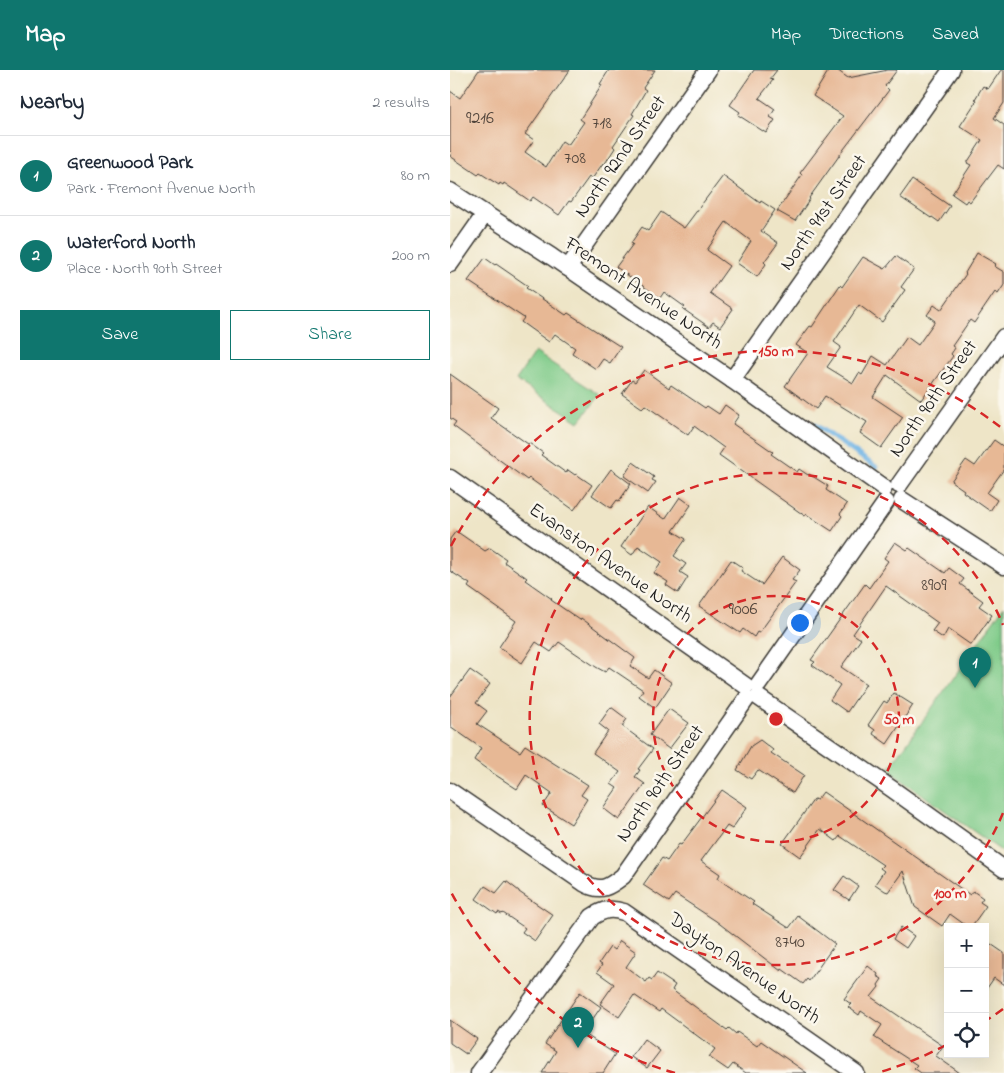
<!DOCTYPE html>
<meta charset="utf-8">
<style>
:root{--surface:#fff;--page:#f6f6f7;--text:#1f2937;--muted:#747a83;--line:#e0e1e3;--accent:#0f766e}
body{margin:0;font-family:"Indie Flower",sans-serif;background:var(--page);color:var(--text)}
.controls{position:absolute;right:15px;bottom:15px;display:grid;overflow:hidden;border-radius:0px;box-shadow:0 5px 20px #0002}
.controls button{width:45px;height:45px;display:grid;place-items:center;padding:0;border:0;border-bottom:1px solid var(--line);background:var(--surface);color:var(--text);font:25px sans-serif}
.you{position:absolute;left:349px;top:552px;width:18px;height:18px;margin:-12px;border:4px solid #fff;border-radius:50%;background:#1a73e8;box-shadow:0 0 0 8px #1a73e833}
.badge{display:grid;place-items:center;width:32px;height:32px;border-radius:50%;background:var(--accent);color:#fff;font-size:16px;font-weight:700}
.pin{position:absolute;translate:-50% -41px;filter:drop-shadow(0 1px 2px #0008)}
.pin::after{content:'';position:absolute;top:26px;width:18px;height:15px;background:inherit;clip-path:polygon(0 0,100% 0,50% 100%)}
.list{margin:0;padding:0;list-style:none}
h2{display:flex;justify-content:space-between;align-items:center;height:65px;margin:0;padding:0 20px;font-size:21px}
h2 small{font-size:16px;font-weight:400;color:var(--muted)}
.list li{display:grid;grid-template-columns:32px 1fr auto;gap:15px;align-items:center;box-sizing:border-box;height:80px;padding:0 20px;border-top:1px solid var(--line)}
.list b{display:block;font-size:19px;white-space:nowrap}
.list p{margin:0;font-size:16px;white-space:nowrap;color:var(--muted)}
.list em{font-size:16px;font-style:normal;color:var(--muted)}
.actions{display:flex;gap:10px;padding:15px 20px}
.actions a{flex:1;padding:11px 0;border:1px solid var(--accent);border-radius:0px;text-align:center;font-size:18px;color:var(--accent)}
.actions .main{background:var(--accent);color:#fff}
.icon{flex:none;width:28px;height:28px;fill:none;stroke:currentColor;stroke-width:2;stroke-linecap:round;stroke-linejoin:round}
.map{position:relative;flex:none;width:554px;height:1003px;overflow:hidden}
header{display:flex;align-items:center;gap:30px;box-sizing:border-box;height:70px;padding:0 25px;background:var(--accent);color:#fff}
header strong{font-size:24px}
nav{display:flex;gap:28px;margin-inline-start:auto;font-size:18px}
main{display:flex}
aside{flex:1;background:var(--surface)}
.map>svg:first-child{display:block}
.green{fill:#7fcb89;stroke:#4e7452}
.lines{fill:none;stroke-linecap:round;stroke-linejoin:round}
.stream{stroke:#6fb4e5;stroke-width:5}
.building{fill:#e7b895}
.street-casing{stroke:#3c3a36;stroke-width:19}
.street{stroke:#fff;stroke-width:16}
.ring{fill:none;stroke:#d62828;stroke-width:2.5;stroke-dasharray:9 6}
.labels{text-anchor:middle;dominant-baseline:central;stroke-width:5;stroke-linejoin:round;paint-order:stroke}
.number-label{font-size:18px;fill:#4f433a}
.street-label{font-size:20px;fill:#1c1c1c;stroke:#fbf7ec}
.centre{fill:#d62828;stroke:#fbf7ec;stroke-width:2.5}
.ring-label{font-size:15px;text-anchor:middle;font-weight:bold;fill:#d62828;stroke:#fbf7ec;stroke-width:5;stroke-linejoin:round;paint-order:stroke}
</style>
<header>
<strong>Map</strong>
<nav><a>Map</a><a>Directions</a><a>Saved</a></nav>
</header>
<main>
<aside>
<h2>Nearby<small>2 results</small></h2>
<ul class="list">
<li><span class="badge">1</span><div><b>Greenwood Park</b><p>Park · Fremont Avenue North</p></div><em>80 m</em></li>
<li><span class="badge">2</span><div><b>Waterford North</b><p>Place · North 90th Street</p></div><em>200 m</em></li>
</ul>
<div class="actions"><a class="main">Save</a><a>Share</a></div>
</aside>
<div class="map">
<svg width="554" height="1003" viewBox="0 0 554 1003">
<rect width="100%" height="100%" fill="#fbf7ec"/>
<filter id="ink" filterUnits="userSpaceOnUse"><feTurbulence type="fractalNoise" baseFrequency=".02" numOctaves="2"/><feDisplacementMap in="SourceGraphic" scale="10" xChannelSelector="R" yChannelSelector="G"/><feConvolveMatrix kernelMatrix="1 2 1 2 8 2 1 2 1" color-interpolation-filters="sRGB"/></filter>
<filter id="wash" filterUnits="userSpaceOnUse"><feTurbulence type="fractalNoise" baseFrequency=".0096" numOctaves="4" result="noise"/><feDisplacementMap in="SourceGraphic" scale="20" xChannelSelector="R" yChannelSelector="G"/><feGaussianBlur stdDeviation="1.12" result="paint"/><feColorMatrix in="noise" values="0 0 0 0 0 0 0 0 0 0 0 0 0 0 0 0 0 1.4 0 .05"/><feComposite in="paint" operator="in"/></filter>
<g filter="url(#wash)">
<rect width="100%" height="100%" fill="#eee5c7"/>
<g class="green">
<path d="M 85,282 L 150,325 L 129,352 L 66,310 Z"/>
<path d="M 554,536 L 554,783 L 438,700 Z"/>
</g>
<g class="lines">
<path class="stream" d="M 365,355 L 426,397"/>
</g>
<g id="blocks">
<g class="building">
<path d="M 29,0 L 120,0 L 75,64 L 84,70 L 75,82 L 96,97 L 112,71 L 118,75 L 134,52 L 130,49 L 152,15 L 150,14 L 159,0 L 205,0 L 193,18 L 196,20 L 182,44 L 184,45 L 163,76 L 165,78 L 154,95 L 153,93 L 142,109 L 139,107 L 121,132 L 119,131 L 109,145 L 83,127 L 80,131 L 54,113 L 53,115 L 50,113 L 49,115 L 30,103 L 28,105 L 0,86 L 2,83 L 0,81 L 0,21 L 10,28 Z"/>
<path d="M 304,0 L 327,0 L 320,9 L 323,10 L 309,28 L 325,39 L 320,47 L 325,50 L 316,63 L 288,45 L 290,42 L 280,35 Z"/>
<path d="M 379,0 L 387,0 L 398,8 L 438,0 L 447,0 L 435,16 L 439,20 L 394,79 L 359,128 L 360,129 L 345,151 L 327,141 L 352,105 L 350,103 L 393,46 L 363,26 Z"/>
<path d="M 551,0 L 554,0 L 554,33 L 544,48 L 554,55 L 554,99 L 548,95 L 520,132 L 517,130 L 515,133 L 502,124 L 521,95 L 517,93 L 532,70 L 510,56 L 527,30 L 525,29 L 533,16 L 538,19 Z"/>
<path d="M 273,106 L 310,133 L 311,131 L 325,140 L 311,161 L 328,173 L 314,192 L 316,194 L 307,207 L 287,193 L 301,171 L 276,152 L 257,180 L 279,196 L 260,223 L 283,239 L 270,257 L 263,252 L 259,257 L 233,239 L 235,237 L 214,222 L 210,228 L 166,197 L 183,174 L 181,173 L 192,157 L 198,161 L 211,142 L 234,158 Z"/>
<path d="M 462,110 L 500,136 L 489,152 L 482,147 L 481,148 L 450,127 Z"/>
<path d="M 527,183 L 546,194 L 544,196 L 554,202 L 554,215 L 548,224 L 545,222 L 524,253 L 520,250 L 502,276 L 505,278 L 501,284 L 503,286 L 471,330 L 437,305 L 423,327 L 453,347 L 431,378 L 410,363 L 417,352 L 375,326 L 366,339 L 335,316 L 358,283 L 346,275 L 360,256 L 362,257 L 390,215 L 392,217 L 413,187 L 435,199 L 446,186 L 464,199 L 451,217 L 455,220 L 432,252 L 409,235 L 384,272 L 391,277 L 377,297 L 403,313 L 409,303 L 412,305 L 423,286 L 437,295 L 457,267 L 468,275 L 485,251 L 477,245 L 484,235 L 491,240 L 516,204 L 515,203 Z"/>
<path d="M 35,188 L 45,195 L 46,194 L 78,216 L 76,218 L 116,245 L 118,243 L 171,277 L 160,293 L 153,289 L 146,299 L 122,283 L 125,278 L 105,264 L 99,272 L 71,252 L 74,248 L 18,211 Z"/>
<path d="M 194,300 L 219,318 L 221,315 L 255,338 L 257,336 L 269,344 L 275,335 L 289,345 L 283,354 L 323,382 L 321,384 L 347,402 L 349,399 L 358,405 L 359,404 L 378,416 L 376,420 L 397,434 L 390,444 L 392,446 L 382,461 L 356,444 L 355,446 L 269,385 L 274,378 L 244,356 L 238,365 L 195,335 L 192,338 L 172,324 L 182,310 L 185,312 Z"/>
<path d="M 0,304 L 48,338 L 41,348 L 78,374 L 79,373 L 93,383 L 91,385 L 116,403 L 118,400 L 125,405 L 126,404 L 142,415 L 124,440 L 79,408 L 77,410 L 3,356 L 6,352 L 0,348 Z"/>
<path d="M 544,370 L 554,377 L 554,399 L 537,423 L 547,430 L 540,441 L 513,422 L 514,420 L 501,411 L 516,390 L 525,396 Z"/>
<path d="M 183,392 L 204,407 L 202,410 L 206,412 L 198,423 L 174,406 Z"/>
<path d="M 161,399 L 181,414 L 169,431 L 167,430 L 161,438 L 142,425 Z"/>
<path d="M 230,427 L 241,435 L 223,461 L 236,469 L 224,486 L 236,494 L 230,502 L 238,507 L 228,523 L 216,515 L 218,512 L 204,503 L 212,492 L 188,476 L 182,485 L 171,477 L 198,437 L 215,449 Z"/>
<path d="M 6,461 L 35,481 L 40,478 L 56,489 L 54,492 L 77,508 L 75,510 L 102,529 L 101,530 L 130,550 L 131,548 L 185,588 L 180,596 L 198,608 L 204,600 L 222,613 L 205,638 L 189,626 L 193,620 L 159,597 L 155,602 L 146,597 L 109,572 L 101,582 L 86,572 L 72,593 L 49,577 L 66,551 L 18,517 L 20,514 L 0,501 L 0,469 Z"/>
<path d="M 445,472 L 457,480 L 459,478 L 495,503 L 499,498 L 514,509 L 510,514 L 533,531 L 529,536 L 542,545 L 521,575 L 498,559 L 493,568 L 482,561 L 488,553 L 436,516 L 403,564 L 411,569 L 391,597 L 416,614 L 397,642 L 380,630 L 390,615 L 362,595 L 365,592 L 361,590 L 415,514 L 419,518 L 438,491 L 434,488 Z"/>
<path d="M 332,487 L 350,500 L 342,510 L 346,512 L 309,563 L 307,562 L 304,567 L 293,559 L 290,563 L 249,536 L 281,490 L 293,498 L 291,501 L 312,515 Z"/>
<path d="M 20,600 L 40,614 L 26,633 L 37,641 L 27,654 L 70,682 L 75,675 L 138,715 L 131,725 L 137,729 L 121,754 L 93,736 L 102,723 L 76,705 L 67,719 L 38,700 L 24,690 L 31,678 L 0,656 L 0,627 Z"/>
<path d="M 444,623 L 463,635 L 437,674 L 423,664 L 425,660 L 418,655 L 434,631 L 437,633 Z"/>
<path d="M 161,637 L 177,649 L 172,656 L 203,679 L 188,699 L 190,700 L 185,707 L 195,714 L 169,750 L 153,738 L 167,718 L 161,714 L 170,702 L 143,683 L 158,661 L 149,654 Z"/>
<path d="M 219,639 L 239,653 L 219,679 L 200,665 Z"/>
<path d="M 310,670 L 323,680 L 321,683 L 354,705 L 343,723 L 308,700 L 301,709 L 287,700 L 301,676 Z"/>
<path d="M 272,720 L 297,737 L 282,759 L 277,756 L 251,791 L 270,804 L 268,808 L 304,832 L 302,834 L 339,858 L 348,846 L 385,874 L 359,911 L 357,909 L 353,914 L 332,899 L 331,901 L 266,851 L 225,824 L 219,832 L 193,815 L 212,788 L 217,791 L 229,774 L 231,775 Z"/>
<path d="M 373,722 L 520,825 L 523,821 L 533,828 L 530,832 L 536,836 L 521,857 L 518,857 L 500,844 L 492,856 L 465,837 L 453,801 L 438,822 L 435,821 L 425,814 L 434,801 L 430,798 L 433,795 L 390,766 L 386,771 L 370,759 L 350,787 L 332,774 L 364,729 L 367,730 Z"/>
<path d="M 394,806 L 408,816 L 399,830 L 384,820 Z"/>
<path d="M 56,811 L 69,821 L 69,822 L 103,845 L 85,871 L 72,862 L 75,858 L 53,843 L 52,844 L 48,842 L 47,844 L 26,829 L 35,816 L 46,823 Z"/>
<path d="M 451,857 L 464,866 L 456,878 L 443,869 Z"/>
<path d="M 535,870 L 554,883 L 554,915 L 544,908 L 535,921 Z"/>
<path d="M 170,871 L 186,882 L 176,897 L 196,912 L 199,908 L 202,910 L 207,903 L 225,915 L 222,920 L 277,960 L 279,958 L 286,964 L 287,962 L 307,976 L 311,971 L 357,1003 L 296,1003 L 283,994 L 278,1000 L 259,987 L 265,979 L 211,939 L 209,942 L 184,925 L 169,947 L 150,934 L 164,914 L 147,902 L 152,895 L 149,893 L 160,877 L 164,880 Z"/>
<path d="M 418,896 L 428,904 L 427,906 L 432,909 L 428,915 L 429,917 L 421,927 L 493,976 L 486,986 L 510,1003 L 471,1003 L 464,998 L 467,995 L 424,967 L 432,955 L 411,941 L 409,945 L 398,937 L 401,934 L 394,929 Z"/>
<path d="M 130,922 L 151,937 L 133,963 L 165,984 L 153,1003 L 92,1003 L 106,981 L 95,974 Z"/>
<path d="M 0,950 L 27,969 L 16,984 L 0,973 Z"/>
<path d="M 194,969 L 210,981 L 197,998 L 181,987 Z"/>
</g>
</g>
</g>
<g filter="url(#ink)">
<use href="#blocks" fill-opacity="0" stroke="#3c3a36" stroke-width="1"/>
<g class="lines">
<g class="street-casing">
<g id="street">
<path d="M 0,121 L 102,187 L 282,310 L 434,418"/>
<path d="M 0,194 L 35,144"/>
<path d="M 118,198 L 258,0"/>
<path d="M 282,310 L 501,0"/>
<path d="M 0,408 L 296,616"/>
<path d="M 449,415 L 554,267"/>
<path d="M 452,430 L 554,496"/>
<path d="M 308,615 L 436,432"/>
<path d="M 308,627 L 442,719 L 554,799"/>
<path d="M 0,721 L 134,813 C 151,823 159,817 173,806 L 297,628"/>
<path d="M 29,1003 L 142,847 C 154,839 161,838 174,842 L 406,1003"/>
</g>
</g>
<use href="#street" class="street"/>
</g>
</g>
<g class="ring">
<circle cx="326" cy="649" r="123"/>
<path d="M553 743A246 246 0 1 1 553 555"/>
<path d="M553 939A368 368 0 0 1 537 950M496 975A368 368 0 0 1 427 1003M225 1003A368 368 0 0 1 1 822M1 476A368 368 0 0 1 553 359"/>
</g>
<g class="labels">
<g class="number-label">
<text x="30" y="49">9216</text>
<text x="152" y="54">718</text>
<text x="125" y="89">708</text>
<text x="484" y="516">8909</text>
<text x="293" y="540">9006</text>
<text x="340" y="873">8740</text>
</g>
<g class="street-label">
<text transform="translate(171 87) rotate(-55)">North 92nd Street</text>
<text transform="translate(374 143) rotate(-55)">North 91st Street</text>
<text transform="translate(193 224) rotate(34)">Fremont Avenue North</text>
<text transform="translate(484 329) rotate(-55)">North 90th Street</text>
<text transform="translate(160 494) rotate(35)">Evanston Avenue North</text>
<text transform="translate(211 714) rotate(-55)">North 90th Street</text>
<text transform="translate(294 899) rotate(35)">Dayton Avenue North</text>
</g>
</g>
<circle cx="326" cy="649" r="8" class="centre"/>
<g class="ring-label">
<text x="326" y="286">150 m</text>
<text x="449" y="654">50 m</text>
<text x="500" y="828">100 m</text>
</g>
</svg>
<div class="controls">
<button>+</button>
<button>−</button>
<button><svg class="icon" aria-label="locate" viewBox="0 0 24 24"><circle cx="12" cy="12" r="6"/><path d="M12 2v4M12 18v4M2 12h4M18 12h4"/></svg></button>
</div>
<div class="you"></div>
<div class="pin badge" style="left:525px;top:618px">1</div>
<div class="pin badge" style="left:128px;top:978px">2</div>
</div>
</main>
